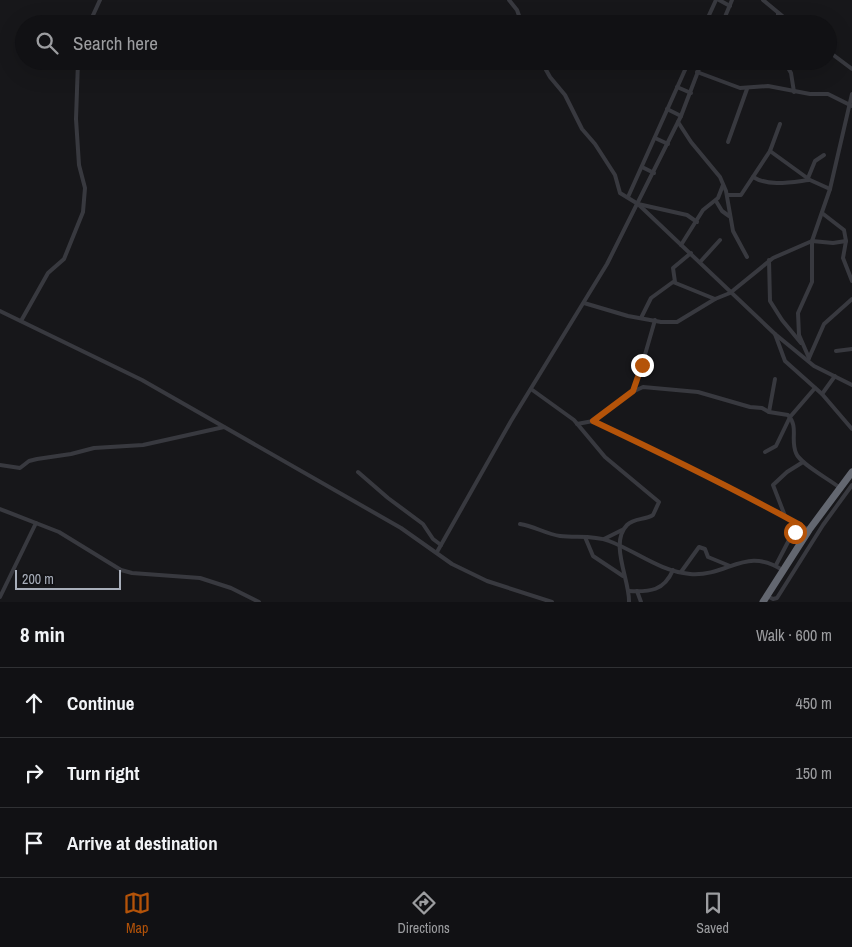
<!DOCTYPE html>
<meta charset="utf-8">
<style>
:root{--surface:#111114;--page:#1a1a1d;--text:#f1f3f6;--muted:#9c9da0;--line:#303134;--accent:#b45309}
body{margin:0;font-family:"Archivo Narrow",sans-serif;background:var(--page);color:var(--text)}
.scale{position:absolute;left:15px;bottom:12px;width:106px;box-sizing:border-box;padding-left:5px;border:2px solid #a8aeba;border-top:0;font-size:14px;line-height:18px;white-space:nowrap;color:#a8aeba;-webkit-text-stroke:4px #121215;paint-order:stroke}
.stop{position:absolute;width:15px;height:15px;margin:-11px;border:4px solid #b45309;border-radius:50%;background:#fff}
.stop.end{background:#b45309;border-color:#fff;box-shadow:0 1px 5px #0008}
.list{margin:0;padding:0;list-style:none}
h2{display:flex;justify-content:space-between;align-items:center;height:65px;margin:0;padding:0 20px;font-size:21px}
h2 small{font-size:16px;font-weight:400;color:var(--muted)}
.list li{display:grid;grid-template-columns:32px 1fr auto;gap:15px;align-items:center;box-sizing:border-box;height:70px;padding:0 20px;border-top:1px solid var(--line)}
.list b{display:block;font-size:19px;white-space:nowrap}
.list em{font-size:16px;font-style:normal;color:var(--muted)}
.icon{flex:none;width:28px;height:28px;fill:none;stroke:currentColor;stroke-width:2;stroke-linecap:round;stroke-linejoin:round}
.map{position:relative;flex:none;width:852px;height:602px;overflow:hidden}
.search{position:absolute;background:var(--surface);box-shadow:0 5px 20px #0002;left:15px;right:15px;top:15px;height:55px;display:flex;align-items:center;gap:12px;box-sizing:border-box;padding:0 18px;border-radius:28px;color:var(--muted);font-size:19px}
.sheet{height:275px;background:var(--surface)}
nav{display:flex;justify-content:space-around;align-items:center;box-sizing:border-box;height:70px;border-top:1px solid var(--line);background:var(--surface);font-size:14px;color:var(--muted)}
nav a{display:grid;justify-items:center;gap:2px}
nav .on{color:var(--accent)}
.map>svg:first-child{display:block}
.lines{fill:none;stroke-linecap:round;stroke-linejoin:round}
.street{stroke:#38393f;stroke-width:4}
.highway{stroke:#636770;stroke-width:7}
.route{stroke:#b45309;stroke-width:6}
</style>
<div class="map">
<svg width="852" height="602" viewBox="0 0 852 602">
<rect width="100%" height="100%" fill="#17171a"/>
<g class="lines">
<g class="street">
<path d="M 509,0 L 517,10 L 522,24"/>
<path d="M 719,0 L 730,6"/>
<path d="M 763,0 L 792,24"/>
<path d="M 778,13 L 778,24"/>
<path d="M 89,24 L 100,0"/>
<path d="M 705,24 L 716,0"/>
<path d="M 722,24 L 732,0"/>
<path d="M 828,51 L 852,69"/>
<path d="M 541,61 L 550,77 L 565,95 L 582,129 L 595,144 L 615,175 L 620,193 L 638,204 L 775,334 L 814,366 L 852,385"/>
<path d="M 784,61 L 791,73 L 794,92"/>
<path d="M 697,72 L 740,88 L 768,86 L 810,94 L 828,94 L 852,106"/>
<path d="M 677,87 L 691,93"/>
<path d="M 667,109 L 681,116"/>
<path d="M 678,122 L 691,142 L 720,177 L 726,191 L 733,231 L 747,257"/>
<path d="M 655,138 L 668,144"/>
<path d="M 728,142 L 747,89"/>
<path d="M 770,151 L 810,180 L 830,189"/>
<path d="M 642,167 L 654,173"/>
<path d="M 753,177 C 769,187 792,182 809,180"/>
<path d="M 808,178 L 815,161 L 824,155"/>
<path d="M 727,195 L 741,195 L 770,151 L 780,124"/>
<path d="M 628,197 L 689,61"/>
<path d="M 716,201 L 722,211 L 729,216"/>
<path d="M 638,204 L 687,215 L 697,222"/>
<path d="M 822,213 L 844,230 L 846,241 L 843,258 L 852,281"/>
<path d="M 681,245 L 703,210 L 718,198 L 723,185"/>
<path d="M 769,260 L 770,301 L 782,320 L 801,343"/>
<path d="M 701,261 L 720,240"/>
<path d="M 675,282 L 673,268 L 691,253"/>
<path d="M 584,303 L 628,316 L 661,322 L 677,322 L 715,299 L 730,293 L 773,258 L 812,241 L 833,243 L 846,241"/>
<path d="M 0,311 L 142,380 L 401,528 L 452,564 L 487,581 L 552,602"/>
<path d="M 641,318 L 651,298 L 673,282 L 715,299"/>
<path d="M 21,321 L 48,273 L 64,259 L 83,212 L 85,188 L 79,165 L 76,119 L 78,61"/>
<path d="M 775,334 L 785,361 L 822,394 L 852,429"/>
<path d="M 836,351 L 852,349"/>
<path d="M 809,358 L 824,324 L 852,299"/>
<path d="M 808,360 L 809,358 L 799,335 L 798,313 L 812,282 L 812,241 L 830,189 L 852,94"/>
<path d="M 531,389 L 574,420 L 605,457 L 659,502 L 653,515 C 645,520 634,518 627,525 C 609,543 630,581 629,602"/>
<path d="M 633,391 L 642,365 L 655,320"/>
<path d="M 822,394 L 835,376"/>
<path d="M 769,412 L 775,379"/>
<path d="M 593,421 L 716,480 L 809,530"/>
<path d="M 577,424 L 593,421 L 630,393 L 643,387 L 698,392 L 750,407 L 762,408 L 769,412 L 788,415 C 799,427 790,439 796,453 C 800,464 829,479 840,488"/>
<path d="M 765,452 L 776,446 L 790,417 L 815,388"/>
<path d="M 0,465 L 20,468 L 29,461 L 37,459 L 71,454 L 94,448 L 143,445 L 224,427"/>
<path d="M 358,472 L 388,498 L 423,524 L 433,539 L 441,545"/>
<path d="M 0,509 L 59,532 L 121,570 L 132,573 L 200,578 L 231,588 L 259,602"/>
<path d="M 785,516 L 773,485 L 787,472 L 803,462"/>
<path d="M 520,524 C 534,526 546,534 560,536 C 576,538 593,535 609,541 C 636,551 659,571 690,574 C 729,577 745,545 784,571"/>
<path d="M 585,537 L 593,556 L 623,576"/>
<path d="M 604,539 L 622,530"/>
<path d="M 437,552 L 511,421 L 607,264 L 681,116 L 702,61"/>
<path d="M 776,565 L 789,540 L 800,525"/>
<path d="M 681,572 L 699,547 L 705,549 L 708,557 L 730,566"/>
<path d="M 629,591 C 650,592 664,591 673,570"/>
<path d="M 637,591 L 641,602"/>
<path d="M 767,596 L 773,599 L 777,598 L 823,525 L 852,485"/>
<path d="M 0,597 L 36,523"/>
</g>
<path class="highway" d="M 763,602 L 809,530 L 852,472"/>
</g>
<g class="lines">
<path class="route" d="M 642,365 L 633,391 L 593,421 C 663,454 733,488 800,525 L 795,532"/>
</g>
</svg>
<div class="scale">200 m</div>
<div class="stop" style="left:795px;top:532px"></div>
<div class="stop end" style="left:642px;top:365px"></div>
<div class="search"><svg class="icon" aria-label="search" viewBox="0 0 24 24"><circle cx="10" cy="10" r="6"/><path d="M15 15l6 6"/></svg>Search here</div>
</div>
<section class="sheet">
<h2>8 min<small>Walk · 600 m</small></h2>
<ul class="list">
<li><svg class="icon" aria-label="ahead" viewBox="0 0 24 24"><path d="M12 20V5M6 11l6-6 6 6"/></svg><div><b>Continue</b></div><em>450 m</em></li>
<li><svg class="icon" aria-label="right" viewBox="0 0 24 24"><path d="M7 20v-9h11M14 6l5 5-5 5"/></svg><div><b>Turn right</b></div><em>150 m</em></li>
<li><svg class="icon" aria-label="arrive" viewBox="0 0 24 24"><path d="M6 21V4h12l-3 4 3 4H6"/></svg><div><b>Arrive at destination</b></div></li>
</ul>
</section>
<nav>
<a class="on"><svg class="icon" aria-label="map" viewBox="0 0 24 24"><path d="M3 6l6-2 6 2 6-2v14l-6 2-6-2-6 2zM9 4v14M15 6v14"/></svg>Map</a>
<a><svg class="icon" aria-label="directions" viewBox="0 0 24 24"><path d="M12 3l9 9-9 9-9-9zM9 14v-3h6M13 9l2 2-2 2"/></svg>Directions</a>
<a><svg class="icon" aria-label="saved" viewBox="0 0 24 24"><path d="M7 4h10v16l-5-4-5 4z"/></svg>Saved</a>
</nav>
